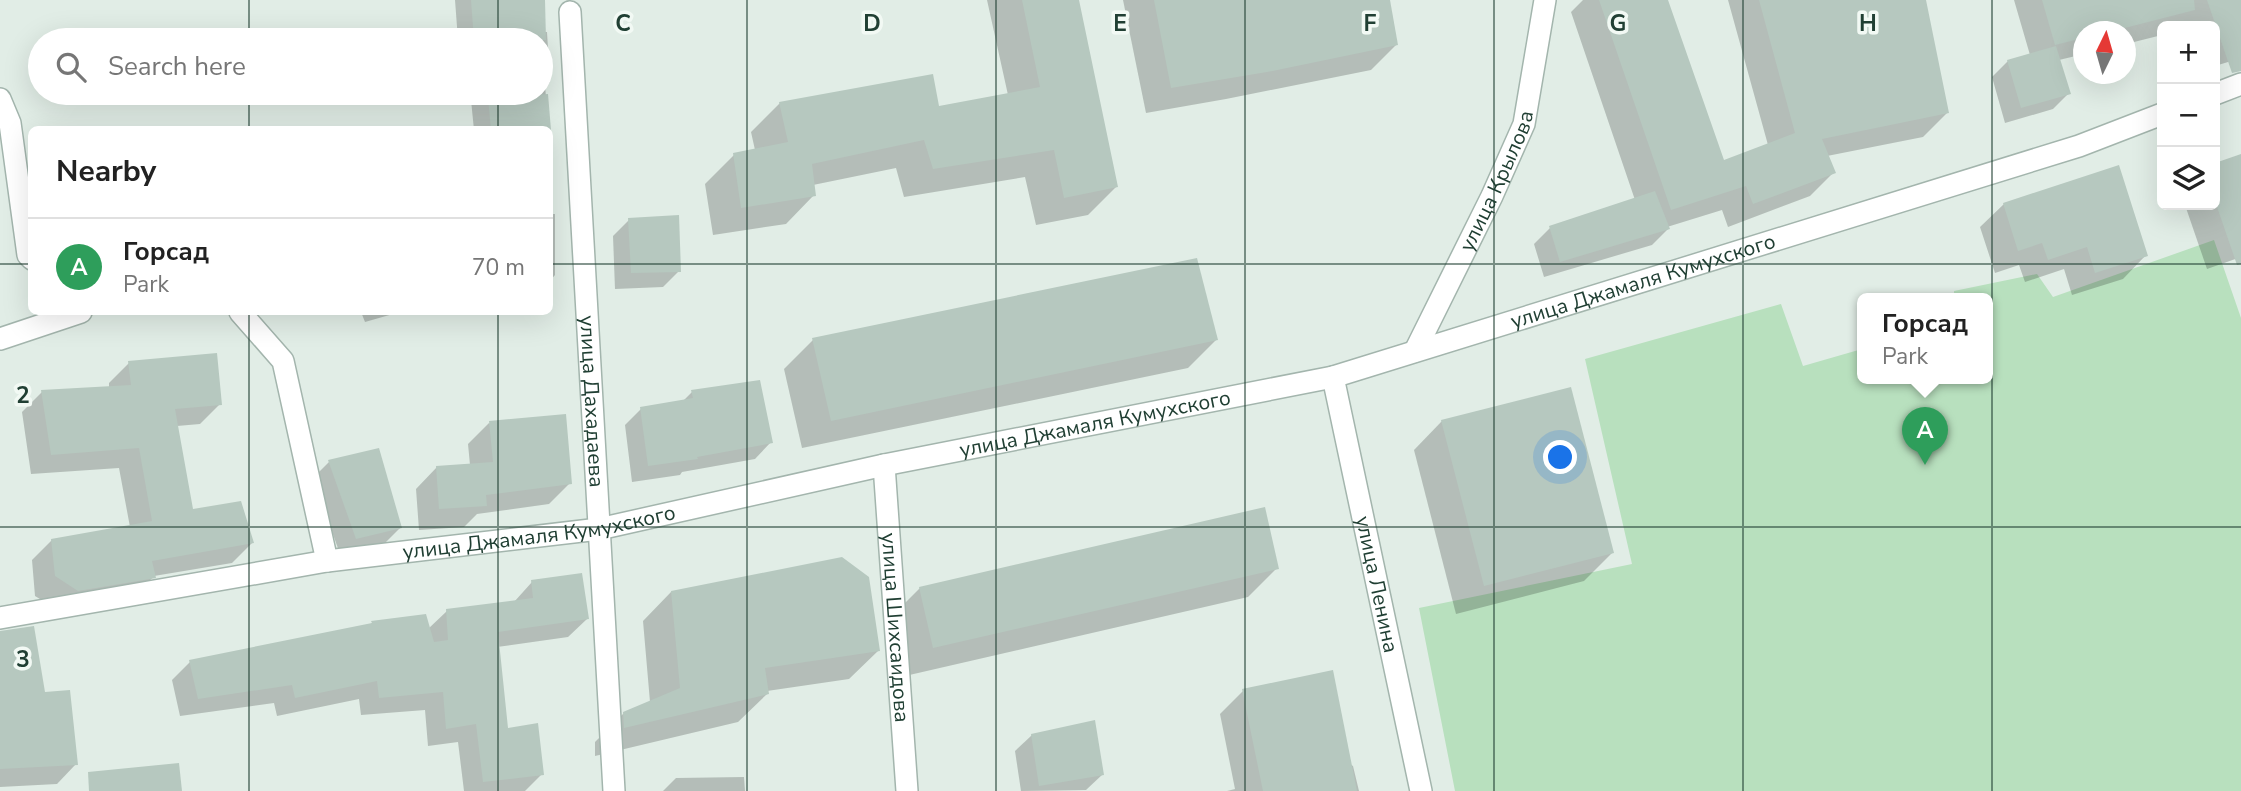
<!DOCTYPE html>
<meta charset="utf-8">
<style>
:root{--surface:#fff;--page:#f2f2f2;--text:#222;--muted:#767676;--line:#e0e0e0;--accent:#111827}
body{margin:0;font-family:"Nunito Sans",sans-serif;background:var(--page);color:var(--text)}
.controls{position:absolute;right:21px;top:21px;display:grid;overflow:hidden;border-radius:10px;box-shadow:0 7px 28px #0002}
.controls button{width:63px;height:63px;display:grid;place-items:center;padding:0;border:0;border-bottom:2px solid var(--line);background:var(--surface);color:var(--text);font:35px sans-serif}
.compass{position:absolute;left:2073px;top:21px;width:63px;height:63px;border-radius:50%;background:var(--surface);box-shadow:0 7px 28px #0002;rotate:5deg}
.you{position:absolute;left:1561px;top:458px;width:24px;height:24px;margin:-18px;border:5px solid #fff;border-radius:50%;background:#1a73e8;box-shadow:0 0 0 10px #1a73e833}
.badge{display:grid;place-items:center;width:46px;height:46px;border-radius:50%;background:var(--accent);color:#fff;font-size:23px;font-weight:700}
.pin{position:absolute;translate:-50% -58px;filter:drop-shadow(0 2px 4px #0008)}
.pin::after{content:'';position:absolute;top:37px;width:24px;height:21px;background:inherit;clip-path:polygon(0 0,100% 0,50% 100%)}
.popup{position:absolute;left:1857px;top:293px;width:136px;height:91px;box-sizing:border-box;display:grid;place-content:center;border-radius:10px;background:var(--surface);filter:drop-shadow(0 2px 5px #0005);font-size:23px;white-space:nowrap;color:var(--muted)}
.popup b{font-size:26px;color:var(--text)}
.popup::after{content:'';position:absolute;left:50%;top:100%;margin-left:-14px;border:14px solid transparent;border-top-color:var(--surface)}
.list{margin:0;padding:0;list-style:none}
h2{display:flex;justify-content:space-between;align-items:center;height:91px;margin:0;padding:0 28px;font-size:30px}
h2 small{font-size:23px;font-weight:400;color:var(--muted)}
.list li{display:grid;grid-template-columns:46px 1fr auto;gap:21px;align-items:center;box-sizing:border-box;height:98px;padding:0 28px;border-top:2px solid var(--line)}
.list b{display:block;font-size:26px;white-space:nowrap}
.list p{margin:0;font-size:23px;white-space:nowrap;color:var(--muted)}
.list em{font-size:23px;font-style:normal;color:var(--muted)}
.icon{flex:none;width:38px;height:38px;fill:none;stroke:currentColor;stroke-width:2;stroke-linecap:round;stroke-linejoin:round}
.map{position:relative;flex:none;width:2241px;height:791px;overflow:hidden}
.search{position:absolute;background:var(--surface);box-shadow:0 7px 28px #0002;left:28px;top:28px;width:525px;height:77px;display:flex;align-items:center;gap:18px;box-sizing:border-box;padding:0 24px;border-radius:38px;color:var(--muted);font-size:26px}
.panel{position:absolute;background:var(--surface);box-shadow:0 7px 28px #0002;left:28px;top:126px;width:525px;height:189px;border-radius:10px}
.map>svg:first-child{display:block}
.green{fill:#b8e0be}
.shadow{fill:#0003}
.building{fill:#b6c8bf}
.lines{fill:none;stroke-linecap:round;stroke-linejoin:round}
.street-casing{stroke:#a3b5ad;stroke-width:24}
.street{stroke:#fff;stroke-width:21}
.grid{fill:none;stroke:#203f33;stroke-width:2;stroke-opacity:0.55}
.labels{text-anchor:middle;dominant-baseline:central;stroke-width:7;stroke-linejoin:round;paint-order:stroke}
.street-label{font-size:21px;fill:#203f33;stroke:#f2f9f4}
.grid-label{font-size:23px;text-anchor:middle;font-weight:bold;fill:#203f33;stroke:#f2f9f4;stroke-width:7;stroke-linejoin:round;paint-order:stroke}
</style>
<div class="map">
<svg width="2241" height="791" viewBox="0 0 2241 791">
<rect width="100%" height="100%" fill="#e1ede6"/>
<path class="green" d="M 2214,240 L 2241,318 L 2241,791 L 1455,791 L 1419,608 L 1632,564 L 1585,359 L 1781,304 L 1803,366 L 1862,349 L 1862,379 L 1988,379 L 1988,299 L 1954,299 L 1954,291 L 2037,274 L 2053,297 Z"/>
<g class="shadow">
<path d="M 455,0 L 544,0 L 544,32 L 547,32 L 550,82 L 545,86 L 549,130 L 474,130 L 471,100 L 462,101 L 461,93 L 541,93 L 541,40 L 458,40 Z"/>
<path d="M 987,0 L 1078,0 L 1117,186 L 1088,215 L 1036,225 L 1025,177 L 904,197 L 896,168 L 813,185 L 814,195 L 786,224 L 713,235 L 705,184 L 734,155 L 755,150 L 751,132 L 780,103 L 938,108 L 1008,95 Z"/>
<path d="M 1123,0 L 1388,0 L 1397,44 L 1371,70 L 1226,99 L 1146,113 Z"/>
<path d="M 1583,0 L 1666,0 L 1723,162 L 1768,145 L 1728,0 L 1924,0 L 1948,112 L 1923,137 L 1827,156 L 1834,172 L 1810,196 L 1728,227 L 1722,210 L 1667,227 L 1668,229 L 1652,245 L 1544,277 L 1534,244 L 1550,228 L 1635,200 L 1571,12 Z"/>
<path d="M 2014,0 L 2241,0 L 2241,58 L 2215,66 L 2215,26 L 2162,26 L 2162,35 L 2126,44 L 2126,32 L 2084,32 L 2084,54 L 2059,60 L 2069,93 L 2053,109 L 2005,123 L 1992,77 L 2008,61 L 2030,55 Z"/>
<path d="M 2241,156 L 2241,257 L 2207,269 L 2185,205 L 2215,205 L 2215,165 Z"/>
<path d="M 2004,204 L 2146,255 L 2123,279 L 2072,295 L 2064,269 L 2025,282 L 2019,265 L 1995,273 L 1980,227 Z"/>
<path d="M 550,214 L 555,214 L 555,275 L 550,281 Z"/>
<path d="M 629,220 L 679,271 L 663,287 L 615,289 L 613,236 Z"/>
<path d="M 361,312 L 400,312 L 365,322 Z"/>
<path d="M 813,340 L 1216,340 L 1188,368 L 802,448 L 784,369 Z"/>
<path d="M 129,363 L 220,404 L 200,424 L 177,426 L 192,511 L 252,543 L 232,563 L 154,576 L 134,597 L 58,610 L 35,596 L 32,560 L 52,540 L 130,527 L 119,468 L 31,474 L 22,412 L 42,392 L 109,388 L 109,383 Z"/>
<path d="M 692,392 L 771,442 L 755,459 L 682,472 L 680,475 L 632,482 L 625,425 L 641,409 L 683,401 Z"/>
<path d="M 1442,421 L 1612,553 L 1584,581 L 1456,614 L 1414,450 Z"/>
<path d="M 489,423 L 570,483 L 549,504 L 477,514 L 464,527 L 419,530 L 416,489 L 437,467 L 470,465 L 468,444 Z"/>
<path d="M 329,462 L 400,528 L 384,544 L 340,554 L 313,478 Z"/>
<path d="M 1277,568 L 1248,597 L 905,676 L 891,617 L 920,588 Z"/>
<path d="M 532,582 L 587,619 L 568,637 L 497,647 L 506,730 L 542,774 L 525,791 L 464,791 L 458,742 L 428,746 L 425,710 L 361,715 L 359,699 L 277,716 L 274,703 L 180,716 L 172,680 L 190,662 L 370,625 L 372,623 L 428,629 L 447,611 L 514,602 Z"/>
<path d="M 671,592 L 878,651 L 849,679 L 767,691 L 767,694 L 738,722 L 595,756 L 595,742 L 624,713 L 650,702 L 643,621 Z"/>
<path d="M 0,632 L 43,694 L 76,764 L 57,784 L 0,787 Z"/>
<path d="M 1243,691 L 1353,766 L 1359,791 L 1227,791 L 1235,789 L 1220,714 Z"/>
<path d="M 1032,735 L 1103,774 L 1086,790 L 1021,791 L 1015,751 Z"/>
<path d="M 744,777 L 745,791 L 663,791 L 676,778 Z"/>
</g>
<g class="building">
<path d="M 471,0 L 545,0 L 546,40 L 474,40 Z"/>
<path d="M 1022,0 L 1079,0 L 1118,187 L 1064,198 L 1054,150 L 933,169 L 924,140 L 812,164 L 816,196 L 741,208 L 733,153 L 788,142 L 779,102 L 933,74 L 939,106 L 1040,87 Z"/>
<path d="M 1154,0 L 1390,0 L 1398,45 L 1267,72 L 1171,88 Z"/>
<path d="M 1599,0 L 1668,0 L 1724,160 L 1795,133 L 1759,0 L 1926,0 L 1949,113 L 1822,139 L 1836,173 L 1753,204 L 1746,186 L 1671,210 Z"/>
<path d="M 2042,0 L 2194,0 L 2195,10 L 2109,32 L 2083,32 L 2083,38 L 2055,45 Z"/>
<path d="M 2207,0 L 2241,0 L 2241,71 L 2232,73 Z"/>
<path d="M 2056,46 L 2071,94 L 2021,108 L 2007,60 Z"/>
<path d="M 548,94 L 551,130 L 491,130 L 488,98 Z"/>
<path d="M 2241,154 L 2241,264 L 2237,265 L 2215,201 L 2215,163 Z"/>
<path d="M 2119,165 L 2148,256 L 2095,273 L 2087,247 L 2048,260 L 2042,243 L 2018,251 L 2003,203 Z"/>
<path d="M 1655,191 L 1670,229 L 1560,262 L 1549,226 Z"/>
<path d="M 679,215 L 681,272 L 631,273 L 628,218 Z"/>
<path d="M 1197,258 L 1218,340 L 831,421 L 812,338 Z"/>
<path d="M 217,353 L 222,405 L 175,409 L 193,509 L 241,501 L 254,543 L 152,561 L 156,578 L 78,591 L 55,576 L 51,539 L 152,521 L 139,448 L 51,455 L 41,390 L 131,385 L 128,361 Z"/>
<path d="M 760,380 L 773,443 L 697,457 L 698,459 L 648,466 L 640,407 L 693,398 L 691,390 Z"/>
<path d="M 1571,387 L 1614,553 L 1484,586 L 1441,420 Z"/>
<path d="M 566,414 L 572,484 L 486,495 L 487,506 L 439,509 L 436,466 L 493,462 L 489,421 Z"/>
<path d="M 379,448 L 402,528 L 356,539 L 328,460 Z"/>
<path d="M 1265,507 L 1279,569 L 933,648 L 919,587 Z"/>
<path d="M 842,557 L 869,577 L 880,651 L 765,668 L 769,694 L 624,728 L 623,712 L 680,688 L 671,591 Z"/>
<path d="M 582,573 L 589,619 L 498,632 L 508,728 L 538,723 L 544,775 L 483,782 L 476,724 L 446,729 L 443,692 L 379,698 L 377,681 L 295,698 L 292,685 L 198,699 L 189,660 L 372,623 L 371,621 L 426,614 L 434,642 L 448,640 L 446,609 L 533,598 L 531,580 Z"/>
<path d="M 34,626 L 45,692 L 70,690 L 78,765 L 0,769 L 0,631 Z"/>
<path d="M 1333,670 L 1357,791 L 1263,791 L 1242,689 Z"/>
<path d="M 1095,720 L 1104,775 L 1039,786 L 1031,734 Z"/>
<path d="M 179,763 L 182,791 L 89,791 L 88,772 Z"/>
</g>
<g class="lines">
<g class="street-casing">
<g id="street">
<path id="s1" d="M 570,12 L 614,791"/>
<path d="M 2215,94 L 2241,84"/>
<path d="M 0,99 L 10,123 L 28,255 L 32,259"/>
<path d="M 240,312 L 283,361 L 327,561"/>
<path d="M 0,339 L 81,312"/>
<path id="s2" d="M 1415,351 L 1492,196 L 1524,124 L 1545,0"/>
<path id="s3" d="M 1333,377 L 1421,791"/>
<path id="s4" d="M 884,465 L 907,791"/>
<path id="s5" d="M 0,618 L 327,561 L 599,529 L 884,465 L 1333,377 L 2079,146 L 2162,114"/>
</g>
</g>
<use href="#street" class="street"/>
</g>
<path class="grid" d="M 249,0 L 249,40M 498,0 L 498,40M 747,0 L 747,791M 996,0 L 996,791M 1245,0 L 1245,791M 1494,0 L 1494,791M 1743,0 L 1743,791M 1992,0 L 1992,791M 249,93 L 249,130M 498,93 L 498,130M 0,264 L 32,264M 550,264 L 2241,264M 249,312 L 249,791M 498,312 L 498,791M 0,527 L 2241,527"/>
<g class="labels">
<g class="street-label">
<text stroke="none"><textPath href="#s2" startOffset="189">улица Крылова</textPath></text>
<text stroke="none"><textPath href="#s5" startOffset="1680">улица Джамаля Кумухского</textPath></text>
<text stroke="none"><textPath href="#s1" startOffset="390">улица Дахадаева</textPath></text>
<text stroke="none"><textPath href="#s5" startOffset="1113">улица Джамаля Кумухского</textPath></text>
<text stroke="none"><textPath href="#s5" startOffset="546">улица Джамаля Кумухского</textPath></text>
<text stroke="none"><textPath href="#s3" startOffset="212">улица Ленина</textPath></text>
<text stroke="none"><textPath href="#s4" startOffset="163">улица Шихсаидова</textPath></text>
</g>
</g>
<g class="grid-label">
<text x="623" y="31">C</text>
<text x="872" y="31">D</text>
<text x="1120" y="31">E</text>
<text x="1370" y="31">F</text>
<text x="1618" y="31">G</text>
<text x="1868" y="31">H</text>
<text x="23" y="403">2</text>
<text x="23" y="667">3</text>
</g>
</svg>
<div class="controls">
<button>+</button>
<button>−</button>
<button><svg class="icon" aria-label="layers" viewBox="0 0 24 24"><path d="M12 4l9 5-9 5-9-5zM3 14l9 5 9-5"/></svg></button>
</div>
<svg class="compass" viewBox="-18 -18 36 36"><path d="M0-13l5 13h-10z" fill="#e53935"/><path d="M0 13l5-13h-10z" fill="#767676"/></svg>
<div class="you"></div>
<div class="pin badge" style="left:1925px;top:465px;background:#2e9e5b">A</div>
<div class="popup"><b>Горсад</b>Park</div>
<div class="search"><svg class="icon" aria-label="search" viewBox="0 0 24 24"><circle cx="10" cy="10" r="6"/><path d="M15 15l6 6"/></svg>Search here</div>
<section class="panel">
<h2>Nearby<small></small></h2>
<ul class="list">
<li><span class="badge" style="background:#2e9e5b">A</span><div><b>Горсад</b><p>Park</p></div><em>70 m</em></li>
</ul>
</section>
</div>
